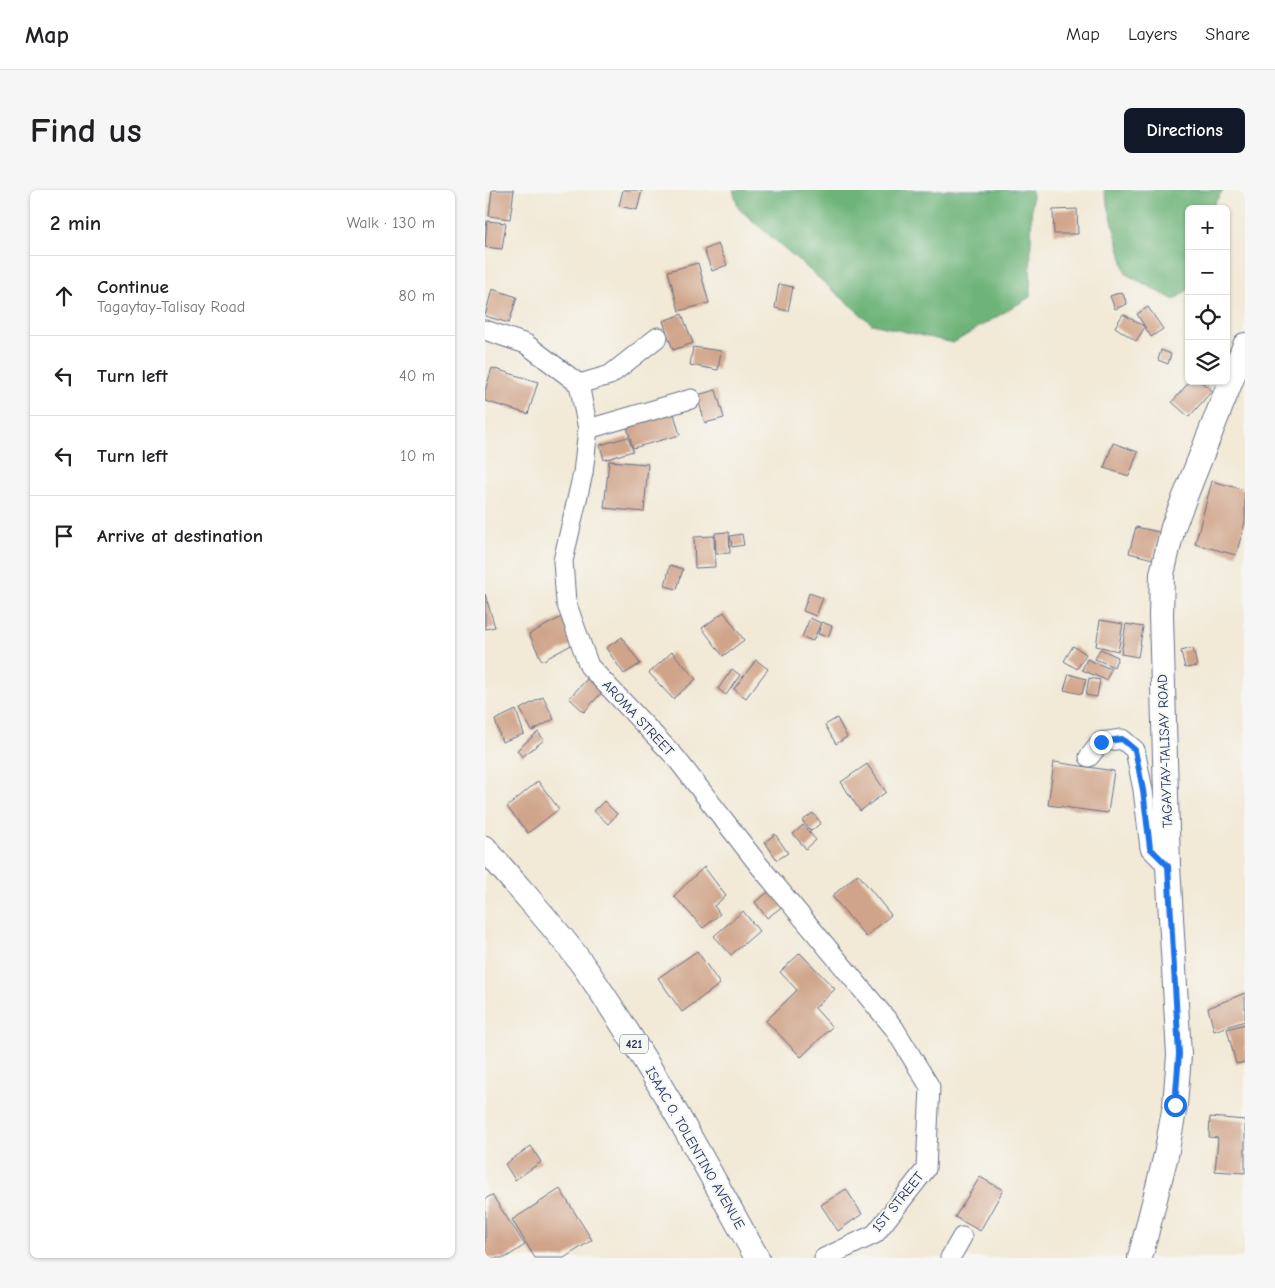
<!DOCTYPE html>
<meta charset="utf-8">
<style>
:root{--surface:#fff;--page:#f6f6f6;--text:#202124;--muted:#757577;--line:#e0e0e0;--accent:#111827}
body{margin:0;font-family:"Comic Neue",sans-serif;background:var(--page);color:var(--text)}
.controls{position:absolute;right:15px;top:15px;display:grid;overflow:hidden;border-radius:8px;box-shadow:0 1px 4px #0004}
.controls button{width:45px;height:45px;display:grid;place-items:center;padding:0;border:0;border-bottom:1px solid var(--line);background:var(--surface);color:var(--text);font:25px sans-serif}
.stop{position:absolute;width:15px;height:15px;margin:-11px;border:4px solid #1a73e8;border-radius:50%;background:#fff}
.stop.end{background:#1a73e8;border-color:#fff;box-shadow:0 1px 5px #0008}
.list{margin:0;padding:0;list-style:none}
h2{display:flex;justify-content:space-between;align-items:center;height:65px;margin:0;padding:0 20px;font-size:21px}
h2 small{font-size:16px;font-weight:400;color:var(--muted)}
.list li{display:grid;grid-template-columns:32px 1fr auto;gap:15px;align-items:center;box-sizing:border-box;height:80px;padding:0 20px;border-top:1px solid var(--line)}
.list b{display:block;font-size:19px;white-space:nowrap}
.list p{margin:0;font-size:16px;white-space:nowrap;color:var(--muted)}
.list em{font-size:16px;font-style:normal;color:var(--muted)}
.icon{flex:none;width:28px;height:28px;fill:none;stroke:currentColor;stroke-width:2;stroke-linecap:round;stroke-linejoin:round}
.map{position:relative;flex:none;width:760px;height:1068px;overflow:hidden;border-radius:8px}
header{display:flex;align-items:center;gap:30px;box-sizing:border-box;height:70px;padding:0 25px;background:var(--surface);border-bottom:1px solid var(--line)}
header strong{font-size:24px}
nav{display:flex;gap:28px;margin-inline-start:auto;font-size:18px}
.intro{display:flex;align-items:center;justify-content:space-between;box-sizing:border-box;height:120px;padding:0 30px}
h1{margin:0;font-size:35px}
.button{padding:12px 22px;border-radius:8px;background:var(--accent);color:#fff;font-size:18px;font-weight:700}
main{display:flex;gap:30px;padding:0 30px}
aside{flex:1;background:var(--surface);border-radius:8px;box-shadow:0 1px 4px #0004}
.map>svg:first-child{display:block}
.forest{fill:#6eb479;stroke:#44726c}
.building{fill:#d0a48a}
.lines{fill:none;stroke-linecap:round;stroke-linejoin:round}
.minor-casing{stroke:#667088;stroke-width:21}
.major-casing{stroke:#667088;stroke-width:26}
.minor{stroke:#fff;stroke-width:19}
.major{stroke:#fff;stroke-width:24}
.route{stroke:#1a73e8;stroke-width:6}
.labels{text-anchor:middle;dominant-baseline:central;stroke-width:4;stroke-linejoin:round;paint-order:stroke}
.shield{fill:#f6f6f2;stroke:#5d6b8a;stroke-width:1}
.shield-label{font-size:12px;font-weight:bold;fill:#1b2f5e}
.street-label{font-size:14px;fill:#1b2f5e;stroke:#f6f6f2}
</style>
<header>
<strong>Map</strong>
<nav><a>Map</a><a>Layers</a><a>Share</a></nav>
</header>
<div class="intro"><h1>Find us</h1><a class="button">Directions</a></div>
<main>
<aside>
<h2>2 min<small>Walk · 130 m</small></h2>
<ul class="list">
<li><svg class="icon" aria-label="ahead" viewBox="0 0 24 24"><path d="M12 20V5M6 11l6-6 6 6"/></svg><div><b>Continue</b><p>Tagaytay-Talisay Road</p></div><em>80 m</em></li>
<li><svg class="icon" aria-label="left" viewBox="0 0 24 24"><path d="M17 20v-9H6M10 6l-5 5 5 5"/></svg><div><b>Turn left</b></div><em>40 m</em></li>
<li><svg class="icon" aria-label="left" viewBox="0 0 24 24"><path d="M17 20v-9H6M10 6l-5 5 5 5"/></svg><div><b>Turn left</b></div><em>10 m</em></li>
<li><svg class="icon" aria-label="arrive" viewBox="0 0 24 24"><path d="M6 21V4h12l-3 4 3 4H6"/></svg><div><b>Arrive at destination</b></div></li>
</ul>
</aside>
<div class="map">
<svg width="760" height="1068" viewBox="0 0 760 1068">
<rect width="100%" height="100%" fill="#f6f6f2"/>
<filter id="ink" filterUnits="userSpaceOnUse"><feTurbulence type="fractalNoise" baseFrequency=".02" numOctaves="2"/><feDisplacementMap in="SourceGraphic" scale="10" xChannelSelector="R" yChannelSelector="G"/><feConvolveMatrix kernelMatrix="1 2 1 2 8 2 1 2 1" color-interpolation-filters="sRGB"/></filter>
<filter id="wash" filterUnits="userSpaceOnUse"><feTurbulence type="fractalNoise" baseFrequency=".0096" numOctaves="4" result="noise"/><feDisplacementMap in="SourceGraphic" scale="20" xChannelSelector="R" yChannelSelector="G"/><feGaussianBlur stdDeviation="1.12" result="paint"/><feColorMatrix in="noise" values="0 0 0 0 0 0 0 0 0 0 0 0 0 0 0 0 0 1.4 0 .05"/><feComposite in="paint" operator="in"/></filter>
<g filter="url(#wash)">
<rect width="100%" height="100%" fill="#f2e9d6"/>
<g class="forest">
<path d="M 248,0 L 547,0 L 545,107 L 468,153 L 387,134 L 254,19 Z"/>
<path d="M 619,0 L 738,0 L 729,14 L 731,19 L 704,19 L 704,99 L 689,110 L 641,84 Z"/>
</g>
<g id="blocks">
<g class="building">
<path d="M 7,0 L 29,0 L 25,29 L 4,26 Z"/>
<path d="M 138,0 L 157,0 L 152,20 L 134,16 Z"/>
<path d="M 592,19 L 593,44 L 569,44 L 568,20 Z"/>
<path d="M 2,31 L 21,33 L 17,59 L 0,57 Z"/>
<path d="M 233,54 L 242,75 L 227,81 L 219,60 Z"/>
<path d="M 213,73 L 224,113 L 194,121 L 183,81 Z"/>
<path d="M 294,94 L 308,97 L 303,121 L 290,118 Z"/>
<path d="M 7,99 L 32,107 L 24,133 L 0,126 Z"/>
<path d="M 637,102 L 642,114 L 630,119 L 625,106 Z"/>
<path d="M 663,117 L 678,139 L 666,147 L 652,124 Z"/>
<path d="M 197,124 L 208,153 L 188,160 L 178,131 Z"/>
<path d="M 638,124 L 660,137 L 651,151 L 630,137 Z"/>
<path d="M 208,157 L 236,161 L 233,180 L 205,175 Z"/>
<path d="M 676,160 L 686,164 L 683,174 L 673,170 Z"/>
<path d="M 7,178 L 53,192 L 43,224 L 0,211 L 0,201 Z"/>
<path d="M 705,191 L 715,191 L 727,201 L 704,227 L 687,212 Z"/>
<path d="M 231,200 L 239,228 L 220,233 L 212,205 Z"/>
<path d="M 187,217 L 195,245 L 148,258 L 140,230 Z"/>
<path d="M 143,247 L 148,261 L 119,270 L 115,255 Z"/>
<path d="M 628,253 L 653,262 L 644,286 L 619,278 Z"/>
<path d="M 124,271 L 163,274 L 159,322 L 119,318 Z"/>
<path d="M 727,291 L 760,300 L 760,332 L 751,365 L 710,354 Z"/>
<path d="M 651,337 L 674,342 L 668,369 L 644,363 Z"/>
<path d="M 244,342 L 245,363 L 231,364 L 230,343 Z"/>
<path d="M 257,344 L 259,355 L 247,357 L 245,346 Z"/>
<path d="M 229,346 L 230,377 L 210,378 L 209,347 Z"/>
<path d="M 185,375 L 198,379 L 192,399 L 180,396 Z"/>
<path d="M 324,403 L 338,408 L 331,426 L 318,421 Z"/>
<path d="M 0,404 L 10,437 L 0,439 Z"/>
<path d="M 239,422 L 259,450 L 238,466 L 217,438 Z"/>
<path d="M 77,427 L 90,453 L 57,471 L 44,444 Z"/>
<path d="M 325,428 L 336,433 L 328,451 L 317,447 Z"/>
<path d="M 615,430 L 638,434 L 633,461 L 611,456 Z"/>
<path d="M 337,432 L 347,436 L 343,447 L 333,444 Z"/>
<path d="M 641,434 L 658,437 L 653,467 L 636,464 Z"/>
<path d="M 137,447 L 155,474 L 139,484 L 121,458 Z"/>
<path d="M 588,456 L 601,464 L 592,479 L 579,471 Z"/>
<path d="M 708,458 L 712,476 L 700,478 L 696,461 Z"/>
<path d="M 615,459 L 633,467 L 629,477 L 610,469 Z"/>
<path d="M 187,462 L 211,489 L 188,509 L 164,483 Z"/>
<path d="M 602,469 L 626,479 L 621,490 L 597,480 Z"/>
<path d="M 271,470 L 283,479 L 261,508 L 249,499 Z"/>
<path d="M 247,479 L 255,485 L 241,505 L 233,499 Z"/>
<path d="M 584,484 L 601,489 L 597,504 L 579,500 Z"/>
<path d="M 105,486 L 119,500 L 99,522 L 84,508 Z"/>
<path d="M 604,488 L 615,490 L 612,507 L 601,505 Z"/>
<path d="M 58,507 L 69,529 L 47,541 L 35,519 Z"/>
<path d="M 31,520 L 39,544 L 17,552 L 10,530 Z"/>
<path d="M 352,528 L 362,547 L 351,554 L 340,535 Z"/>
<path d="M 53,542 L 59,550 L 37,567 L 32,560 Z"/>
<path d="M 569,572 L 629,581 L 623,623 L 563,615 Z"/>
<path d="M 382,574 L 401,602 L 375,621 L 356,592 Z"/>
<path d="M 53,591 L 74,619 L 43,643 L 22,617 Z"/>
<path d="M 119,611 L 132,624 L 123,634 L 109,621 Z"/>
<path d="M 328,623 L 336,633 L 326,641 L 317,631 Z"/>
<path d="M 318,635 L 331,650 L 321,659 L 308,644 Z"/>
<path d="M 290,644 L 303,663 L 292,670 L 280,652 Z"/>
<path d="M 219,677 L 241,706 L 229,716 L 235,724 L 218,738 L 189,706 Z"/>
<path d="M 373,684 L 406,725 L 381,747 L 347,706 Z"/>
<path d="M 286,700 L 298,716 L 282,728 L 270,712 Z"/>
<path d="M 258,721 L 274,741 L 246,765 L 229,746 Z"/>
<path d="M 212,761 L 235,794 L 197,822 L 173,788 Z"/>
<path d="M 315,763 L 350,799 L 330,818 L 347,837 L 316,867 L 281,831 L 312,800 L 295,782 Z"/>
<path d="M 760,803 L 760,831 L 729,841 L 723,818 Z"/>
<path d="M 760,834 L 760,872 L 751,874 L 742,839 Z"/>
<path d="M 725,927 L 760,930 L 760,983 L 730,981 L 733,948 L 724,947 Z"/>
<path d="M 46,956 L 56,972 L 30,990 L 20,974 Z"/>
<path d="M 495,987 L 518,1000 L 495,1041 L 470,1027 Z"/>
<path d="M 75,999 L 107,1050 L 79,1068 L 50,1068 L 27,1030 Z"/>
<path d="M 361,999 L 377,1024 L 353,1041 L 336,1015 Z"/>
<path d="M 7,1005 L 40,1055 L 20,1068 L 0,1068 L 0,1009 Z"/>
</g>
</g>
</g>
<g filter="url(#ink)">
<use href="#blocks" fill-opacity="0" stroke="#667088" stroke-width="1"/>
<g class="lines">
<g class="minor-casing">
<g id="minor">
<path d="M 0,140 L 41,154 L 94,194 L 103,239 L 98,283 L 78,371 L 81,412 L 104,476 L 191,568 L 273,674 L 409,838 L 445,897 L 441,979 L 390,1044 L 339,1068"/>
<path d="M 94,194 L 125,185 L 173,147"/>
<path d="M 103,239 L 206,209"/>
<path d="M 604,567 L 616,552 L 637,549 L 650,560 L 658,600 L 665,658 L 683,676"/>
<path d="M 465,1068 L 477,1047"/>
</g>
</g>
<g class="major-casing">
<g id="major">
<path d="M 0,658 C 32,697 71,737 100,778 C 164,870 218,970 272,1068"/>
<path d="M 655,1068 L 681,965 L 690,915 L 694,865 L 683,676 L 676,425 L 677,384 L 688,337 L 760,155"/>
</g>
</g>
<use href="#minor" class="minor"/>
<use href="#major" class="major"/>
</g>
</g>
<g class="lines" filter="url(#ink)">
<path class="route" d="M 616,552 L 637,549 L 650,560 L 658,600 L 665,658 L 683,676 L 694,864 L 690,915"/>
</g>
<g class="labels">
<rect class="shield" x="135" y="844.5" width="28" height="19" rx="4"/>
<g class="shield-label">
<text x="149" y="854">421</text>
</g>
<g class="street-label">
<text transform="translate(153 528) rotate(47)">AROMA STREET</text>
<text transform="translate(680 561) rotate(-92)">TAGAYTAY-TALISAY ROAD</text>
<text transform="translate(210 958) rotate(60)">ISAAC O. TOLENTINO AVENUE</text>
<text transform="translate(413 1012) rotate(-51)">1ST STREET</text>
</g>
</g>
</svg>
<div class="controls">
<button>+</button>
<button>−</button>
<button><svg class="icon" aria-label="locate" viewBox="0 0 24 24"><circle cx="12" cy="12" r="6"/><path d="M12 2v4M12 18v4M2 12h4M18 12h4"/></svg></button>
<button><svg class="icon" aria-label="layers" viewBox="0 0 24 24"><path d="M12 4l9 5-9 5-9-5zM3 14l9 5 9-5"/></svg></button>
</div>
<div class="stop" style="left:690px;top:915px"></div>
<div class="stop end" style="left:616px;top:552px"></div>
</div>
</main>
